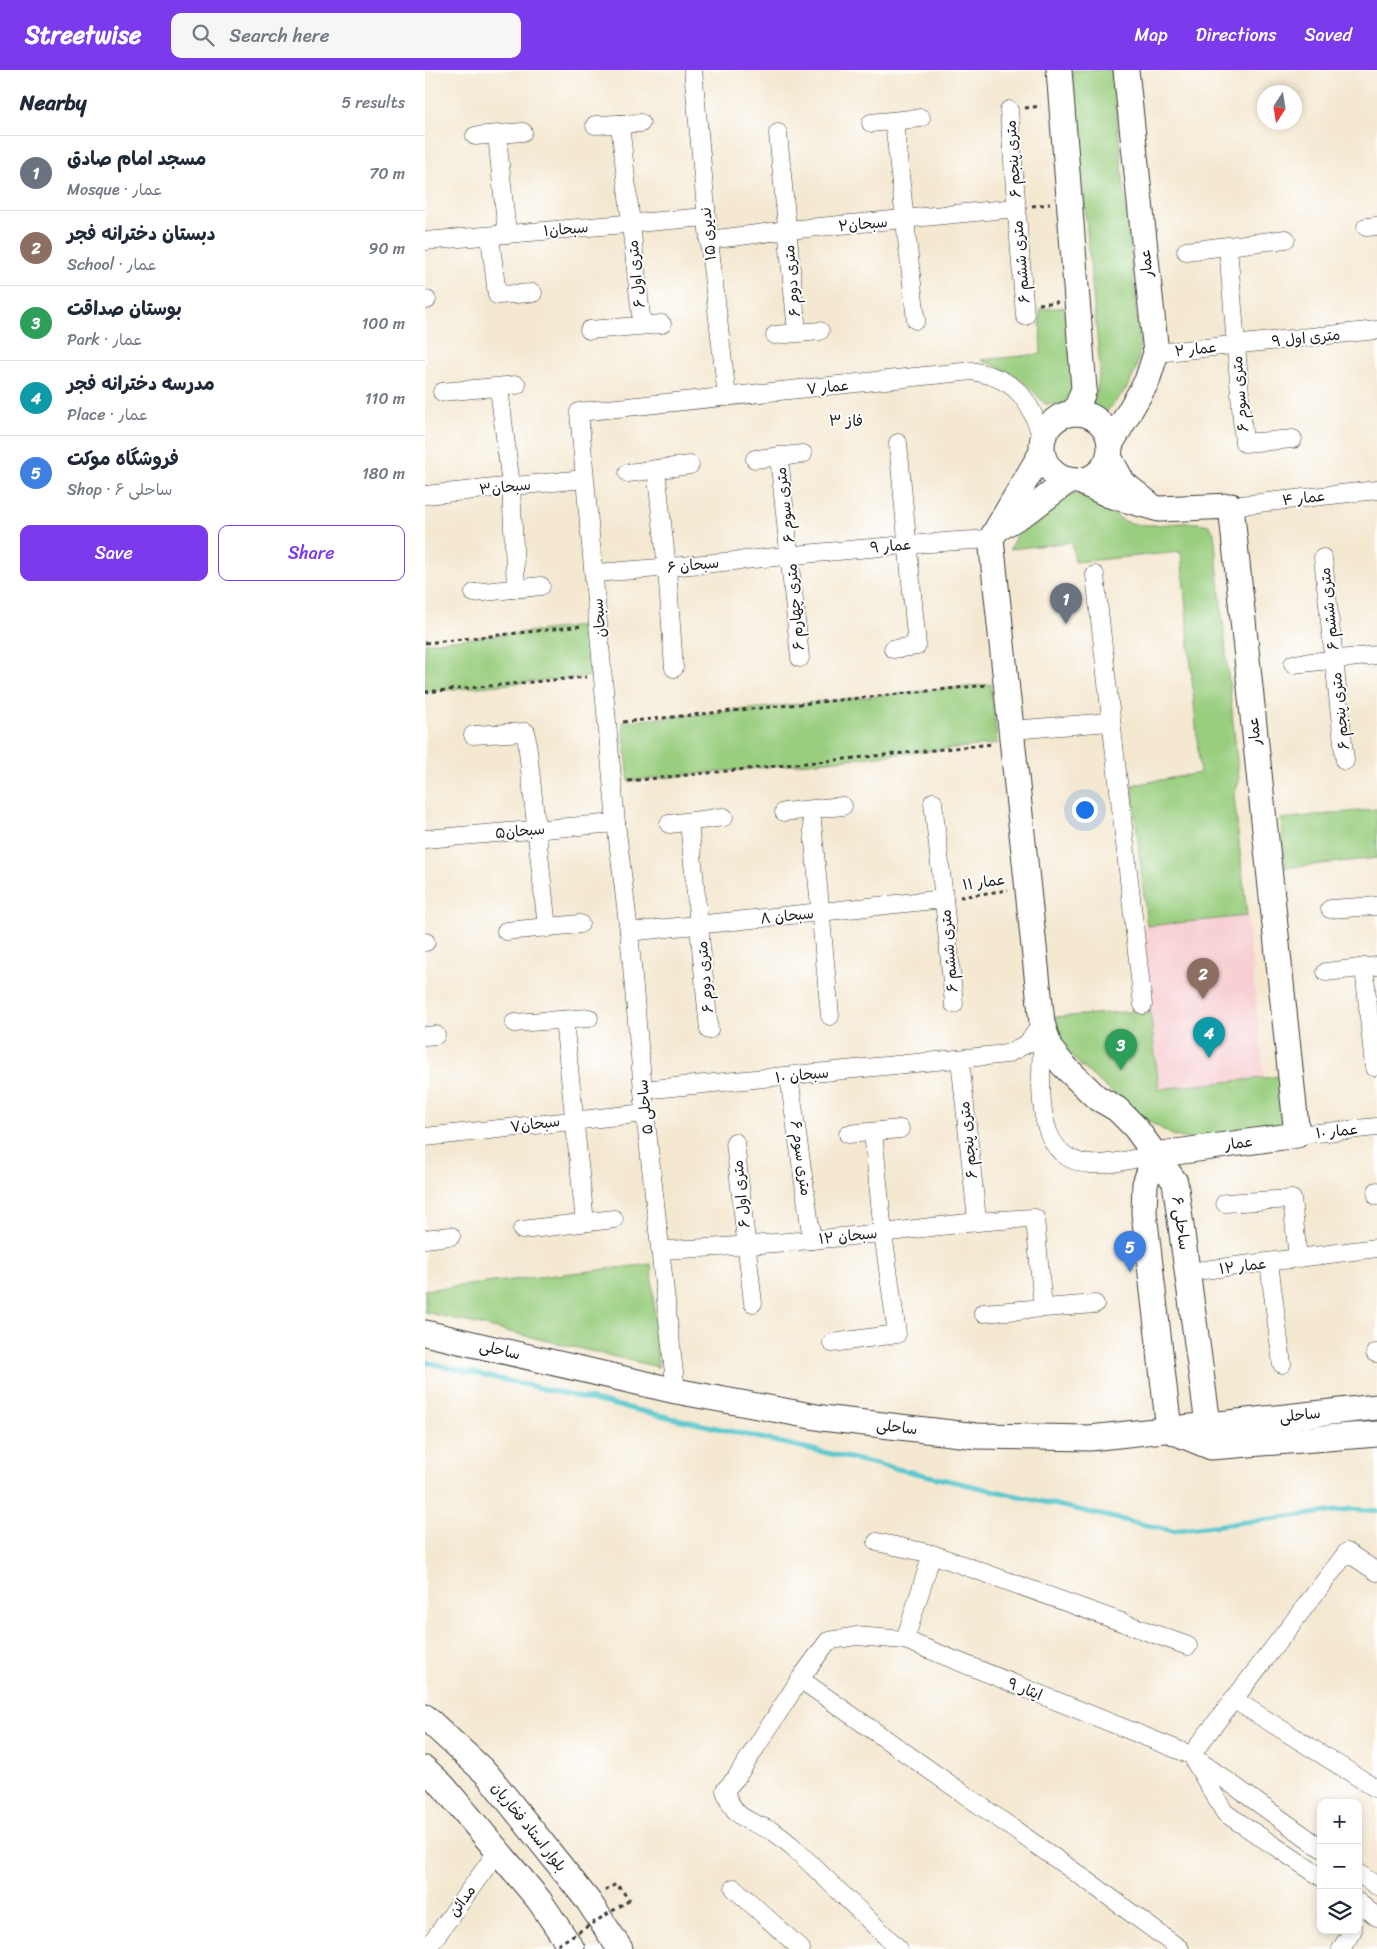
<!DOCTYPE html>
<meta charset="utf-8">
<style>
:root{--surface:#fff;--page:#f6f6f7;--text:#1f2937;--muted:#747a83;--line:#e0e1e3;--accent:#7c3aed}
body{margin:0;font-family:Sriracha,"Playpen Sans Arabic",sans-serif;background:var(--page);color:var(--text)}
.controls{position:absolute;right:15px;bottom:15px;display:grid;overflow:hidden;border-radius:10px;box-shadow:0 2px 8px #0003}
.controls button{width:45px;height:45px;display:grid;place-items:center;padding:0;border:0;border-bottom:1px solid var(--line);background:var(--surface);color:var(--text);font:25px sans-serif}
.compass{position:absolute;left:832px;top:15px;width:45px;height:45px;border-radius:50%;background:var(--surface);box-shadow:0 2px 8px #0003;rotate:192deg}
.you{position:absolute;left:659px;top:739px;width:18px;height:18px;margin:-12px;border:4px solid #fff;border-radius:50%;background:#1a73e8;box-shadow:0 0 0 8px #1a73e833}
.badge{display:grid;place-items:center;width:32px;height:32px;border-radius:50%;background:var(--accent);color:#fff;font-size:16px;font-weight:700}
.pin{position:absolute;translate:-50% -41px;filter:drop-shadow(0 1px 2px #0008)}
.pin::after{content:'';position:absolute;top:26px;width:18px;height:15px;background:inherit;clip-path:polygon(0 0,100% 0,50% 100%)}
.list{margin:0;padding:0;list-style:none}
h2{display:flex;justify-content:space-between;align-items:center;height:65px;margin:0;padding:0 20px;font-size:21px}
h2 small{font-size:16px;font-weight:400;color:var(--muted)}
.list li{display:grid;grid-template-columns:32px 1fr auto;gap:15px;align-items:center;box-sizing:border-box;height:75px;padding:0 20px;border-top:1px solid var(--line)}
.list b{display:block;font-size:19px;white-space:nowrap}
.list p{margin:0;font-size:16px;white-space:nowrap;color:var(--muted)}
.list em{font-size:16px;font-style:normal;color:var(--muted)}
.actions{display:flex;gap:10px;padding:15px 20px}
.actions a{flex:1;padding:11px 0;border:1px solid var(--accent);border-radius:10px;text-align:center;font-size:18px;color:var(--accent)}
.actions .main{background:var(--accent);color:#fff}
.icon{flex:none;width:28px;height:28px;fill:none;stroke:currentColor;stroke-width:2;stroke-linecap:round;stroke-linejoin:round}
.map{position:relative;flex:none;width:952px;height:1879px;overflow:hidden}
header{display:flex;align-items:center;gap:30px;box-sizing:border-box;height:70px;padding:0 25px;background:var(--accent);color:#fff}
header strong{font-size:24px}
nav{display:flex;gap:28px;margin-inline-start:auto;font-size:18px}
.search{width:350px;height:45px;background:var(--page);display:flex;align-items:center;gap:12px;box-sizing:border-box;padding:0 18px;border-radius:10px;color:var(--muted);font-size:19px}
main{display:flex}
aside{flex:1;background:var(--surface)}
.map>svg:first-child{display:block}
.built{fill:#f7cfd2}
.green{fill:#9ace7f;stroke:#5b754e}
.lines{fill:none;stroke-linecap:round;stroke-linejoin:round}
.stream{stroke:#5ac7ce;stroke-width:5}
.street-casing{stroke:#3c3b37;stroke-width:19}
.secondary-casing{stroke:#3c3b37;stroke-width:27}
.path{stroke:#3c3b37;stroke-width:3;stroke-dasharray:4 4;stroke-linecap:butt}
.street{stroke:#fff;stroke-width:18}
.secondary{stroke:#fff;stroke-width:25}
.path-bridge{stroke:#3c3b37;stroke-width:3;stroke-dasharray:4 4;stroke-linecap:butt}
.labels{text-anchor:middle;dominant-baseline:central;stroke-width:4;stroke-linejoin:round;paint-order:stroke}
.street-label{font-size:15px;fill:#1c1c1c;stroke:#fff}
.neighbourhood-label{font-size:16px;fill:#1c1c1c;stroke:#fff}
</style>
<header>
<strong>Streetwise</strong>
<div class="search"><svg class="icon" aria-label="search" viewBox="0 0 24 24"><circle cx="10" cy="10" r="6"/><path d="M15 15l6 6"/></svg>Search here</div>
<nav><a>Map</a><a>Directions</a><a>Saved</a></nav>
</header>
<main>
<aside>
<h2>Nearby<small>5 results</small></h2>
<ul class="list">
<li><span class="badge" style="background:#6b7280">1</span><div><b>مسجد امام صادق</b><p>Mosque · عمار</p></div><em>70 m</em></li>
<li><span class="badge" style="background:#8d6e63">2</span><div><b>دبستان دخترانه فجر</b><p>School · عمار</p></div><em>90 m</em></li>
<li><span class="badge" style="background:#2e9e5b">3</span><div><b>بوستان صداقت</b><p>Park · عمار</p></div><em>100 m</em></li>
<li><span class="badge" style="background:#0f9aa8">4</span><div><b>مدرسه دخترانه فجر</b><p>Place · عمار</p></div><em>110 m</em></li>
<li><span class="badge" style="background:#3f7fe0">5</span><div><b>فروشگاه موکت</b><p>Shop · ساحلی ۶</p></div><em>180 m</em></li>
</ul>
<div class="actions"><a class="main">Save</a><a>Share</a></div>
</aside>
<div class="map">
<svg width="952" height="1879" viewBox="0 0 952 1879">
<rect width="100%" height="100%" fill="#fff"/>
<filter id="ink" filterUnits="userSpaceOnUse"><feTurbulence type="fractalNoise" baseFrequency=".02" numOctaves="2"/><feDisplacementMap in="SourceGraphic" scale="10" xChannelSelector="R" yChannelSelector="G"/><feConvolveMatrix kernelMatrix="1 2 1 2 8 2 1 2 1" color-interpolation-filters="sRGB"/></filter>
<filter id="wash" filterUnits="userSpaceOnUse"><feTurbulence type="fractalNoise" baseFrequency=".0096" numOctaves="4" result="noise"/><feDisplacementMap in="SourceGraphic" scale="20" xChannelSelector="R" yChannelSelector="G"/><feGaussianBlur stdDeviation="1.12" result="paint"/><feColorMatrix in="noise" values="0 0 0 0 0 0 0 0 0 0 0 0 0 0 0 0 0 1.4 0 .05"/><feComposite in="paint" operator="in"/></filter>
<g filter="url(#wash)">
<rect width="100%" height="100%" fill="#f4e8d1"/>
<path class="built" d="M 822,846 L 839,1008 L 733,1019 L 717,859 L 722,856 Z"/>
<g class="green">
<path d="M 647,0 L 687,0 L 715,274 C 712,311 702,318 679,345 L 671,345 L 665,340 L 672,320 L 675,298 Z"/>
<path d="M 647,237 L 650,312 L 645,325 L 636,335 L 620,334 C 596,307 589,303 556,290 L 616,284 L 615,239 Z"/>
<path d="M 646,424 C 664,424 676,429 688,441 C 691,445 695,449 699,451 C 727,461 756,448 784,455 L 789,463 L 814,711 L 809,726 L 822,846 L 722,856 L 707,715 L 775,703 L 756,482 L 650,492 L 647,472 L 585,479 L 594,459 Z"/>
<path d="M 174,554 L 179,605 L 0,622 L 0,573 Z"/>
<path d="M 566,614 L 572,674 L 204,711 L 198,652 Z"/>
<path d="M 952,739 L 952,788 L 860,798 L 856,749 Z"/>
<path d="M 725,940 L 734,1019 L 857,1006 L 864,1060 L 774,1071 L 749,1066 L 713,1045 L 655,995 L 641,979 L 632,963 L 630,947 Z"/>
<path d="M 226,1194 L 233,1297 L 0,1242 L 0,1220 Z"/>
</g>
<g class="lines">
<path class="stream" d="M 0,1292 L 747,1461 L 927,1439 L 952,1441"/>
</g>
</g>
<g filter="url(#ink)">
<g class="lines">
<g class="street-casing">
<g id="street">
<path d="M 268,0 L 284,170 L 302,327"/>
<path d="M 584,40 L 600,246"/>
<path d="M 469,51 L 491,250"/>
<path d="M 446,53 L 496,48"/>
<path d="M 195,54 L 217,255"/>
<path d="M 170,55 L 216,53"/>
<path d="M 353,63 L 372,262"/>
<path d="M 72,65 L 82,164"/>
<path d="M 50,66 L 98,62"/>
<path d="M 941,157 L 952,156"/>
<path d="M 65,166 L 72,225 L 108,223"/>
<path d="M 284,170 L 363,160 L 592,138"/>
<path d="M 0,171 L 281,147"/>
<path d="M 803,177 L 819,373 L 868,369"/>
<path d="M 761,181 L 861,169"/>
<path d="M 0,230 L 2,230"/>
<path d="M 164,260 L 237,254"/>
<path d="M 350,265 L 395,261"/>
<path d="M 731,283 L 952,260"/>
<path d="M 74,318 L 86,416 L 91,518"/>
<path d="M 17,322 L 92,315"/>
<path d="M 354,386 L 375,588"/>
<path d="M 330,389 L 378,384"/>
<path d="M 231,399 L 242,498 L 249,598"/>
<path d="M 203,403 L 265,395"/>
<path d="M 0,425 L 159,409"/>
<path d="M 806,436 L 952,420"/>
<path d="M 898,488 L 920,691"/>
<path d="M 170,503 C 302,494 433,476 566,469"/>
<path d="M 670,505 L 718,935"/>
<path d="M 49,523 L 116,516"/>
<path d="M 468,579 L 492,576 L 473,373"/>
<path d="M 868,594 L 952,585"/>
<path d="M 587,660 L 685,652"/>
<path d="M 48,665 L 101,662 L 122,858"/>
<path d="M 508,732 L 519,829 L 529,934"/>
<path d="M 386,740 L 405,946"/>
<path d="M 359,742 L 418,736"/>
<path d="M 264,752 L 284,960"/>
<path d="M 244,754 L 299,747"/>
<path d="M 0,769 L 191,753"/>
<path d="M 905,839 L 952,836"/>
<path d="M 81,861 L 155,854"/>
<path d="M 204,862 L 519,829"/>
<path d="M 0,872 L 1,872"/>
<path d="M 939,897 L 949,997"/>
<path d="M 901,902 L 952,896"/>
<path d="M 139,950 L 160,1152"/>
<path d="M 89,953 L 164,948"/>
<path d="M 0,966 L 11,965"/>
<path d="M 617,966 C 617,1008 605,1089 665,1094 C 683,1096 711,1088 730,1085"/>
<path d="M 535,989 L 552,1150"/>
<path d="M 364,1007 L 387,1170"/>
<path d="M 218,1020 L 582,984 L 603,973 L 617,953"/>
<path d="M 423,1064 L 475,1059"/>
<path d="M 872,1065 L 952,1057"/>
<path d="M 0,1067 L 220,1043"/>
<path d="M 310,1072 L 328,1233"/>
<path d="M 952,1121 L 952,1126"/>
<path d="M 800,1133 L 867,1129 L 873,1189"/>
<path d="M 97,1160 L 189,1149"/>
<path d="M 0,1169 L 26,1166"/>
<path d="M 236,1180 C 309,1177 382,1171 456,1163 C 508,1157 557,1150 610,1148 L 618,1238"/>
<path d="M 844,1193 L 857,1294"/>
<path d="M 763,1202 L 952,1178"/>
<path d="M 558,1243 L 670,1234"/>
<path d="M 407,1273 L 472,1264 L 458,1163 L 448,1062"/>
<path d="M 950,1283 L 952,1283"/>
<path d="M 251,1321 L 220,1043 L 204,862 L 191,753 L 154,342 L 547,301 C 591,309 605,328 617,369"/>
<path d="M 452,1472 L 507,1484 L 763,1576"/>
<path d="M 480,1570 L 507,1484"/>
<path d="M 375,1609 L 667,1814 L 755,1879"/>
<path d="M 808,1629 L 952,1719"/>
<path d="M 766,1685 L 922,1482 L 952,1502"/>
<path d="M 770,1692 L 800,1743 L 896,1807"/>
<path d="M 933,1803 L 952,1816"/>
<path d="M 309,1818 L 376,1879"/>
<path d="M 933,1832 L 952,1847"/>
<path d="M 2,1879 L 72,1782"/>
<path d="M 474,1879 L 368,1777 C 362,1772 355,1766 349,1762 C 324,1750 309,1750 300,1720 L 311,1708 L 375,1609 L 403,1571 L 431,1566 L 480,1570 L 766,1685 L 896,1778"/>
<path d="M 916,1879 L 928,1860"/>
</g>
</g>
<g class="secondary-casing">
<g id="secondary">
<path d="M 634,0 L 659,319 L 650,343"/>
<circle cx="651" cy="377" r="34"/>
<path d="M 685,375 L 722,311 L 731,283 L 701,0"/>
<path d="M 617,382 L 566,469 L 617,953 L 625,979 L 638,995 L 671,1027 L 692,1039 L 710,1057 L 750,1112 L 783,1354"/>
<path d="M 684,387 L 698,413 L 723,433"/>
<path d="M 654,411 L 684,425 L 734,439 L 806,436 L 872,1065 L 730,1085"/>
<path d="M 576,457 L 606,439 L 644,410"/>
<path d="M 730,1085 L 720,1114 L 719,1143 L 744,1360 L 786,1377 L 952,1364"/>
<path d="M 0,1263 L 251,1321 L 397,1348 L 552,1366 L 665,1368 L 952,1337"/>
<path d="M 0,1647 L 62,1704 L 164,1832 L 195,1879"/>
<path d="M 0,1699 L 18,1716 L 114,1830 L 147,1879"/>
</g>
</g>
<g class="path">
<path d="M 600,38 L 616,36"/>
<path d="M 607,136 L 625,134"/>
<path d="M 614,234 L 633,232"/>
<path d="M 0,573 L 158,556"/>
<path d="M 0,622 L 161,607"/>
<path d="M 198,652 L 562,615"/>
<path d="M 203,711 L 568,674"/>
<path d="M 535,827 L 583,820"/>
<path d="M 180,1821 L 191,1814 L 205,1830"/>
</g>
<use href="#street" class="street"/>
<use href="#secondary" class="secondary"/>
<path class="path-bridge" d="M 126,1879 L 205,1830"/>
</g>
</g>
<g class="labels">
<g class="street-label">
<text transform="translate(588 89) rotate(-94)">۶ متری پنجم</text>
<text transform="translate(438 154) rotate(-5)">سبحان۲</text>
<text transform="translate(141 159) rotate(-5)">سبحان۱</text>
<text transform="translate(283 164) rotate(-96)">ندیری ۱۵</text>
<text transform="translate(596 192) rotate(-95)">۶ متری ششم</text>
<text transform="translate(721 193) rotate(-96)">عمار</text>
<text transform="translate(211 204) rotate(-96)">۶ متری اول</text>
<text transform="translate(367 211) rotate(-95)">۶ متری دوم</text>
<text transform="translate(881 268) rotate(-6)">۹ متری اول</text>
<text transform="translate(771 279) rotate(-6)">عمار ۲</text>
<text transform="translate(403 317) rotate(-6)">عمار ۷</text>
<text transform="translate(815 324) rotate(-95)">۶ متری سوم</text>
<text transform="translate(80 417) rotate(-6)">سبحان۳</text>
<text transform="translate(879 428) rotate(-6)">عمار ۴</text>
<text transform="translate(360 435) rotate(-97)">۶ متری سوم</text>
<text transform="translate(466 476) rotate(-5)">عمار ۹</text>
<text transform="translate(268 495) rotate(-6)">سبحان ۶</text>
<text transform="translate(370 537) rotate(-95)">۶ متری چهارم</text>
<text transform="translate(904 539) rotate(-96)">۶ متری ششم</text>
<text transform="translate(174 548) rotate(-95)">سبحان</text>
<text transform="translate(915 641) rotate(-96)">۶ متری پنجم</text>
<text transform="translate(829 661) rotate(-96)">عمار</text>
<text transform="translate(95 761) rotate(-5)">سبحان۵</text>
<text transform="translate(559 812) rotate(-8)">عمار ۱۱</text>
<text transform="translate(362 846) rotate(-6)">سبحان ۸</text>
<text transform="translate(524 881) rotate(-95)">۶ متری ششم</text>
<text transform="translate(280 907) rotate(-95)">۶ متری دوم</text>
<text transform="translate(377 1005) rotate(-6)">سبحان ۱۰</text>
<text transform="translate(220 1037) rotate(-96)">ساحلی ۵</text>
<text transform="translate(110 1054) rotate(-7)">سبحان۷</text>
<text transform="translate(912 1061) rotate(-6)">عمار ۱۰</text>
<text transform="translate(543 1070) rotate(-96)">۶ متری پنجم</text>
<text transform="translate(814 1073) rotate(-8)">عمار</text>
<text transform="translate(376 1088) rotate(82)">۶ متری سوم</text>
<text transform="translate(316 1124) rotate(-96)">۶ متری اول</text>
<text transform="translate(756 1153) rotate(82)">ساحلی ۶</text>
<text transform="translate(423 1166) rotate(-6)">سبحان ۱۲</text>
<text transform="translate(818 1196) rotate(-7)">عمار ۱۲</text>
<text transform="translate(75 1280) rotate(13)">ساحلی</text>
<text transform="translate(875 1345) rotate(-6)">ساحلی</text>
<text transform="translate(472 1357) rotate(7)">ساحلی</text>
<text transform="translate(600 1619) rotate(22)">ایثار ۹</text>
<text transform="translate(104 1757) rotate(51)">بلوار استاد فخاریان</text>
<text transform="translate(37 1831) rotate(-54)">مدائن</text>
</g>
<g class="neighbourhood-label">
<text x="421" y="350">فاز ۳</text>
</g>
</g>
</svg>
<div class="controls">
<button>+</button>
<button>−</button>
<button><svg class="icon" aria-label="layers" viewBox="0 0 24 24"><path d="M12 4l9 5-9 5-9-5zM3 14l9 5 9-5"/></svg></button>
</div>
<svg class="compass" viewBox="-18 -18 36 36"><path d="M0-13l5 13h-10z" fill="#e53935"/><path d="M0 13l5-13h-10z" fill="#747a83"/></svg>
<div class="you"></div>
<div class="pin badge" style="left:641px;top:554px;background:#6b7280">1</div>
<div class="pin badge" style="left:778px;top:929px;background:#8d6e63">2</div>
<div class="pin badge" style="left:696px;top:1000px;background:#2e9e5b">3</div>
<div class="pin badge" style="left:784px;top:988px;background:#0f9aa8">4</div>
<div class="pin badge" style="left:705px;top:1202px;background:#3f7fe0">5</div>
</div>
</main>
